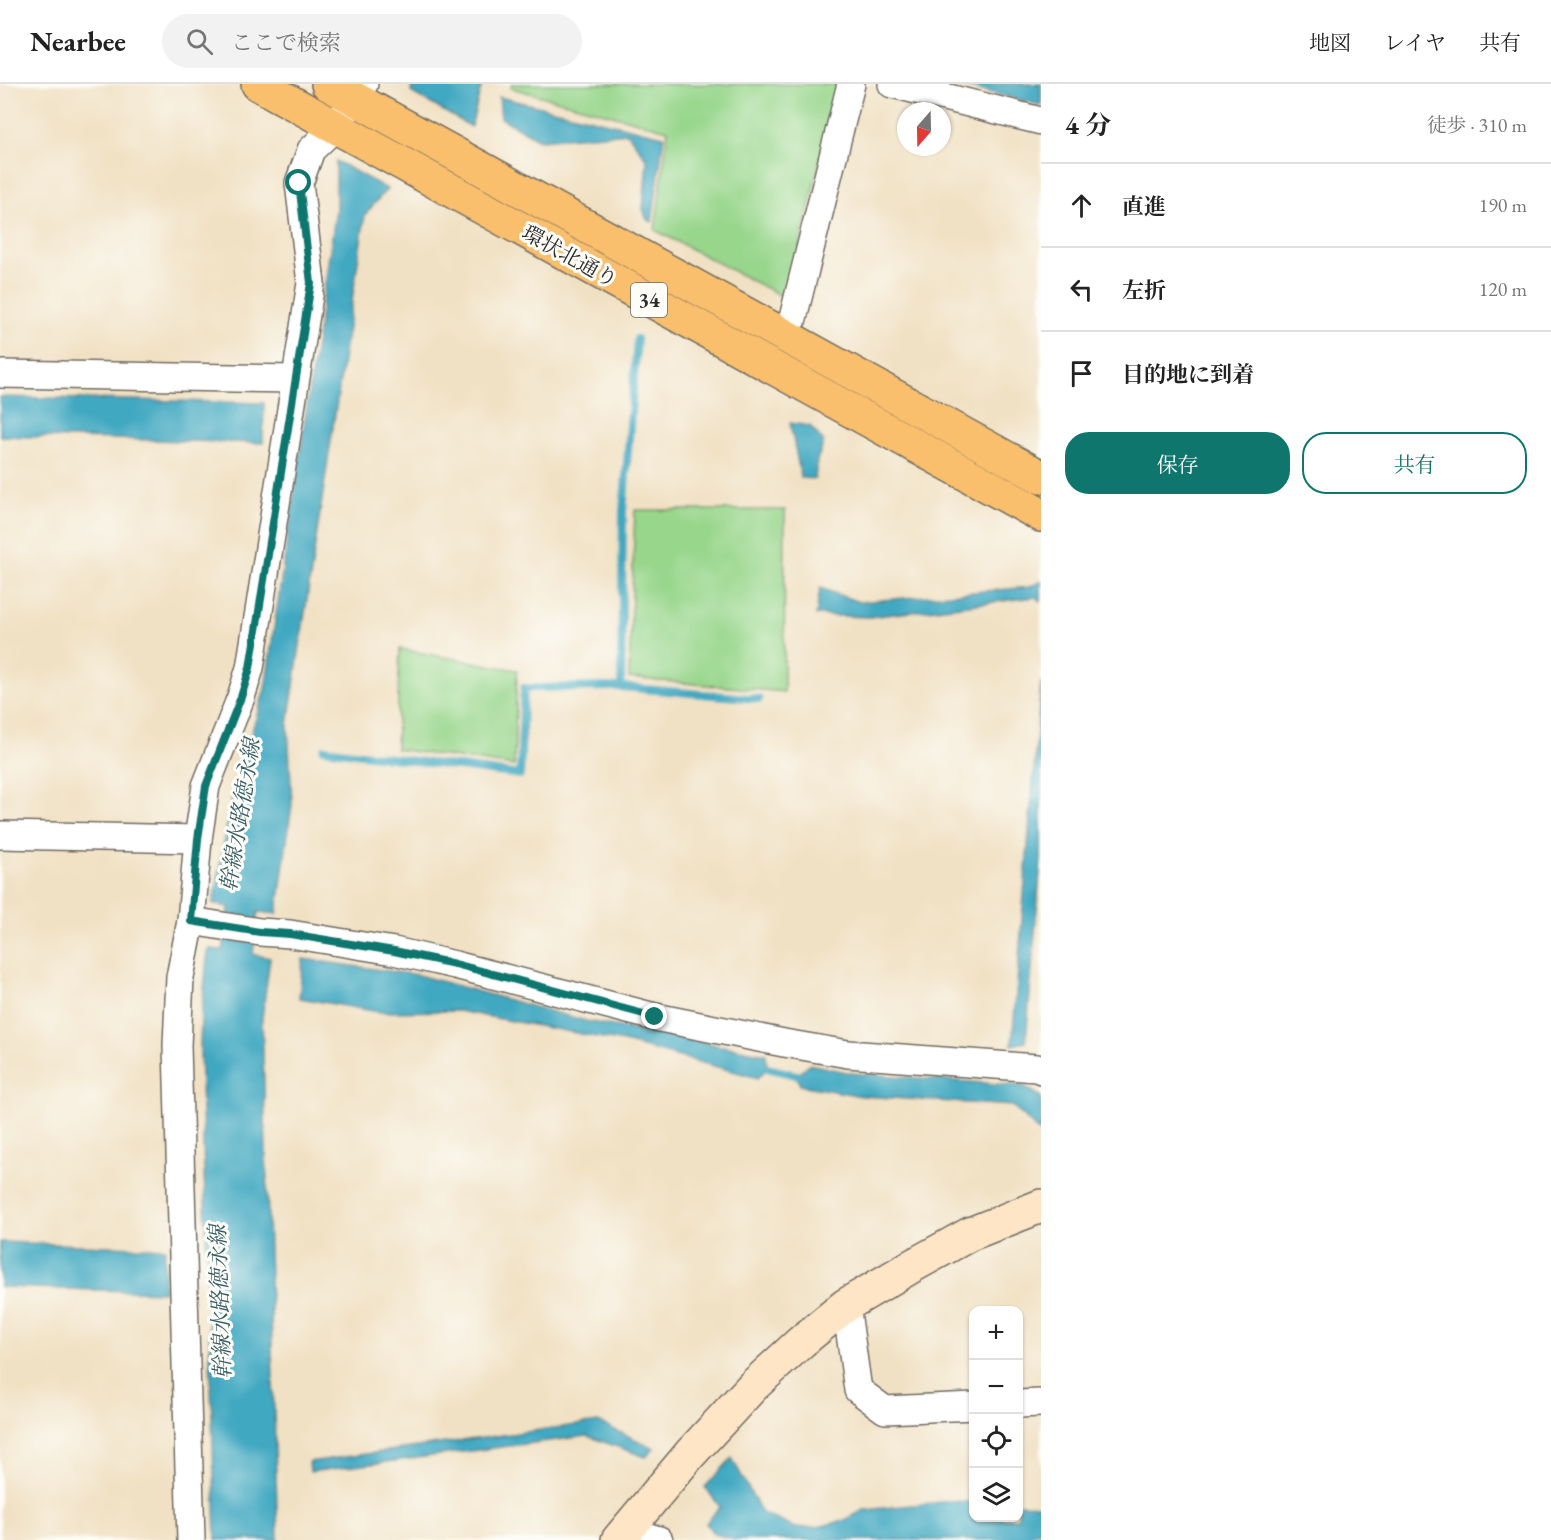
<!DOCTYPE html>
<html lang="ja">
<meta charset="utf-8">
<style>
:root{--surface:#fff;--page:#f2f2f2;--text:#222;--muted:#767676;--line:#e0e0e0;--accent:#0f766e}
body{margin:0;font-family:"EB Garamond","Noto Serif JP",serif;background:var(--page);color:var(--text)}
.controls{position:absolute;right:18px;bottom:18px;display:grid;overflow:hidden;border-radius:12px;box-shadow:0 2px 4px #0004}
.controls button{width:54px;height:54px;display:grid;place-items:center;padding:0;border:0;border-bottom:2px solid var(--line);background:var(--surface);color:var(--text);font:30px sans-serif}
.compass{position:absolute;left:897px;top:18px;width:54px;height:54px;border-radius:50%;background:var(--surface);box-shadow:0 2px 4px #0004;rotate:200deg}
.stop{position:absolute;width:18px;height:18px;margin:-14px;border:4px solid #0f766e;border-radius:50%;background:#fff}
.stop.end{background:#0f766e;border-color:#fff;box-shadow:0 2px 6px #0008}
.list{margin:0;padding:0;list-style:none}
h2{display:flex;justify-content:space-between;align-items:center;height:78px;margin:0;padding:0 24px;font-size:26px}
h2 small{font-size:20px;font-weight:400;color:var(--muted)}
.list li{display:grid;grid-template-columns:39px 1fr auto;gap:18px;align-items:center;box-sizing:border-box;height:84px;padding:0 24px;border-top:2px solid var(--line)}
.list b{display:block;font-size:22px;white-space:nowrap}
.list em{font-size:20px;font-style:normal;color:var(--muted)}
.actions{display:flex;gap:12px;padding:18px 24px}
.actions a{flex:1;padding:14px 0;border:2px solid var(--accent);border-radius:24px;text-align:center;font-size:21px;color:var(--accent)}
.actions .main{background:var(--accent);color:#fff}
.icon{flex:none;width:33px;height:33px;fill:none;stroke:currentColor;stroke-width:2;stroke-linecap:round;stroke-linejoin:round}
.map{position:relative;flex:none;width:1041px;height:1456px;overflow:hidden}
header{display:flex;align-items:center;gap:36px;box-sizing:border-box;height:84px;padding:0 30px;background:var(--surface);border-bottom:2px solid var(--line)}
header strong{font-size:28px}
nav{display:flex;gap:33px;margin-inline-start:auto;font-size:21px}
.search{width:420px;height:54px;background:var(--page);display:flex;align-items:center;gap:15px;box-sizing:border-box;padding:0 21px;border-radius:33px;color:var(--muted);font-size:22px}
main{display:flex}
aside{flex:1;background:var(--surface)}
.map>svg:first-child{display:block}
.green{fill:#97d68b;stroke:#61805b;stroke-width:1.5}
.water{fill:#41a8c1;stroke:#366a76;stroke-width:1.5}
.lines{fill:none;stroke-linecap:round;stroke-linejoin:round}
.stream{stroke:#41a8c1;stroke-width:8}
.street-casing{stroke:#706b61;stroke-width:30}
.secondary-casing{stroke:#706b61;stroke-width:36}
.highway-casing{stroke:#706b61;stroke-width:36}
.street{stroke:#fff;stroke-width:27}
.secondary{stroke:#fde5c5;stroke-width:33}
.highway{stroke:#f9bf6d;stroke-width:33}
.route{stroke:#0f766e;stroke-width:8}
.labels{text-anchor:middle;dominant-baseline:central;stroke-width:6;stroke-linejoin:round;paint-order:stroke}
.shield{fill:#fdfcf7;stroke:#6a6a68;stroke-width:1.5}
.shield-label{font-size:20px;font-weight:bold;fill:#2b2b2b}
.street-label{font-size:21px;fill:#2b2b2b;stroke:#fdfcf7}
.water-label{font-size:22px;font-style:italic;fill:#345d67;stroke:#fdfcf7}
</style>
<header>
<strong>Nearbee</strong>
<div class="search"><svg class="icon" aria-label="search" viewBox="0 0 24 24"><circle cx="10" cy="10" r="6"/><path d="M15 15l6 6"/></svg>ここで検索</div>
<nav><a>地図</a><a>レイヤ</a><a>共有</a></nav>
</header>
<main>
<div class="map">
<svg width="1041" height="1456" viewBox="0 0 1041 1456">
<rect width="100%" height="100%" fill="#fdfcf7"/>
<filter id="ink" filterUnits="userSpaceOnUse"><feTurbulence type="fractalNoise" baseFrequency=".0167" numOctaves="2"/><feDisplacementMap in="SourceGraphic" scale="12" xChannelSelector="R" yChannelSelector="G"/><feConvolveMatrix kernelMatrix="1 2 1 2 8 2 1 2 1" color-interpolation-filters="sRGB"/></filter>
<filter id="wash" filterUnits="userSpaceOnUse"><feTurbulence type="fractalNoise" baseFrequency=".008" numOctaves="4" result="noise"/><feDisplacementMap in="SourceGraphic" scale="24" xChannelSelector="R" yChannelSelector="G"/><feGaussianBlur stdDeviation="1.35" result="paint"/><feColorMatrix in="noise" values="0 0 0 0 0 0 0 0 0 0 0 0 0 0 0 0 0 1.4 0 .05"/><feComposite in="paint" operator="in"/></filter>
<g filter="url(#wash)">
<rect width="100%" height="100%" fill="#f1e1c4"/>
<g class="green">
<path d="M 512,0 L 838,0 L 787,215 L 655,146 L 668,46 L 511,4 Z"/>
<path d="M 635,426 L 785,426 L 784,608 L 629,594 Z"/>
<path d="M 400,565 L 517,586 L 514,682 L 396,665 Z"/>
</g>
<g class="water">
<path d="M 412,0 L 482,0 L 471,43 L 411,8 Z"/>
<path d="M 955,0 L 1041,0 L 1041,21 Z"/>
<path d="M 499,13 L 664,52 L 652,138 L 647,136 L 643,125 L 647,76 L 628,49 L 539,56 L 501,34 Z"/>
<path d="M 336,77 L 387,105 L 365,131 L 288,641 L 292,720 L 277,830 L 258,828 L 253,870 L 270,874 L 262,934 L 278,1456 L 216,1456 L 200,965 L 201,933 L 208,865 L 223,866 L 229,823 L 213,820 L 233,709 L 265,605 L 336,125 Z"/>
<path d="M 0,313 L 264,319 L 263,359 L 0,352 Z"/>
<path d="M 790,339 L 810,342 L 824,358 L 817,376 L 815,395 L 801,394 Z"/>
<path d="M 1041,497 L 1041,517 L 1035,513 L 869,533 L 816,531 L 820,504 L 859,518 L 1030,503 Z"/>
<path d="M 1041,598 L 1041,775 L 1026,958 L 1012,961 Z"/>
<path d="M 303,875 L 418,891 L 586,937 L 766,970 L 767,984 L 758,994 L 624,958 L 458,927 L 379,928 L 299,914 Z"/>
<path d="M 809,980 L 852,989 L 1024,1002 L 1041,1013 L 1041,1050 L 1013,1022 L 862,1012 L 800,1001 L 797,991 Z"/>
<path d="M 0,1158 L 165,1164 L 164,1208 L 0,1203 Z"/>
<path d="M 598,1338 L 654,1364 L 646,1373 L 587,1352 L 310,1388 L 309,1378 Z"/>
<path d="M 732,1374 L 762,1429 L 795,1444 L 818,1443 L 845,1436 L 864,1426 L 951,1417 L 973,1418 L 974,1434 L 1018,1434 L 1019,1420 L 1041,1421 L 1041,1447 L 1018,1456 L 735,1456 L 713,1449 L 706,1439 L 720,1423 L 705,1403 Z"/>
</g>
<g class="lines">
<g class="stream">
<path d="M 621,603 L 759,615"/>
<path d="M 324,665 L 520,691 L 524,604 L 621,603 L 623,428 L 637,255"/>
<path d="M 767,984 L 797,991"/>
</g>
</g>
</g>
<g filter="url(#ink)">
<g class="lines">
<g class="street-casing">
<g id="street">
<path d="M 892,0 L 1041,37"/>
<path d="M 783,250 L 793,234 L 851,0"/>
<path d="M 0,290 L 295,295"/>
<path d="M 0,751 L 198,755"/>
<path d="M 191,837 L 260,848 L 290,850 L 394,867 L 455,881 L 655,933 L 784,959 L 848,970 L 1037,984 L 1041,986"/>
<path d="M 846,1221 L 858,1306 L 885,1326 L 974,1322"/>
<path d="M 1018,1320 L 1041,1319"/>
<path d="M 627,1447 L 659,1456"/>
<path d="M 191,1456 L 177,962 L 180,893 L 191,837 L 198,755 L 206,702 L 241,613 L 250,584 L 311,199 L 299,99 L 311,66 L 335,43 L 364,0"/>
</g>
</g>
<g class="secondary-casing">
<path id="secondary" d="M 618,1456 L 690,1370 L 753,1302 L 801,1258 L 846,1221 L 912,1182 L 970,1150 L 1041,1122"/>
</g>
<g class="highway-casing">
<g id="highway">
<path d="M 258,0 L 1041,431"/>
<path d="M 328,0 L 1041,393"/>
</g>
</g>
<use href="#street" class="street"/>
<use href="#secondary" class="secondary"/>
<use href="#highway" class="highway"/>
</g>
</g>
<g class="lines" filter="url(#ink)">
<path class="route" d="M 299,99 L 311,199 L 250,584 L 241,613 L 206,702 L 198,755 L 191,837 L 260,848 L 290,850 L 394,867 L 455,880 L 655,933"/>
</g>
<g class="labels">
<rect class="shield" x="631" y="199" width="36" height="34" rx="4.5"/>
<g class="shield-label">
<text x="649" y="216">34</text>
</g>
<g class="street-label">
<text transform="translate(570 172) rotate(29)">環状北通り</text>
</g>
<g class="water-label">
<text transform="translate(240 731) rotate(-81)">幹線水路徳永線</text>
<text transform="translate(220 1218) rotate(-92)">幹線水路徳永線</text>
</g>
</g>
</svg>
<div class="controls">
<button>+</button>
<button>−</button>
<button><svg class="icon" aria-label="locate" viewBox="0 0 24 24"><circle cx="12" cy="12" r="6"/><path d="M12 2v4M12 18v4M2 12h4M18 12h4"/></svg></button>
<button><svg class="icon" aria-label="layers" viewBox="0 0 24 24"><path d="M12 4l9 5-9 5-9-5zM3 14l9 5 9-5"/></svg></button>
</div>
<svg class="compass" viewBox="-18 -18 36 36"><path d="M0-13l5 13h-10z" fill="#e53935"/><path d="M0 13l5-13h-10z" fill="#767676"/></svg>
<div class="stop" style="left:299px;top:99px"></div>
<div class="stop end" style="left:655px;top:933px"></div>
</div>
<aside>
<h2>4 分<small>徒歩 · 310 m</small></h2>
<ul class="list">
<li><svg class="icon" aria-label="ahead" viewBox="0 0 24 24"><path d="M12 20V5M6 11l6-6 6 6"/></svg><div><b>直進</b></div><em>190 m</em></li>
<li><svg class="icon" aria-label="left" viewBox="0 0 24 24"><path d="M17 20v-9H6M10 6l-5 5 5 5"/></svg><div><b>左折</b></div><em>120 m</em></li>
<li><svg class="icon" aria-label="arrive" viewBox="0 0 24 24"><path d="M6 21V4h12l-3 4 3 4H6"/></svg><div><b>目的地に到着</b></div></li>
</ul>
<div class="actions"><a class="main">保存</a><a>共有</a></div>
</aside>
</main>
